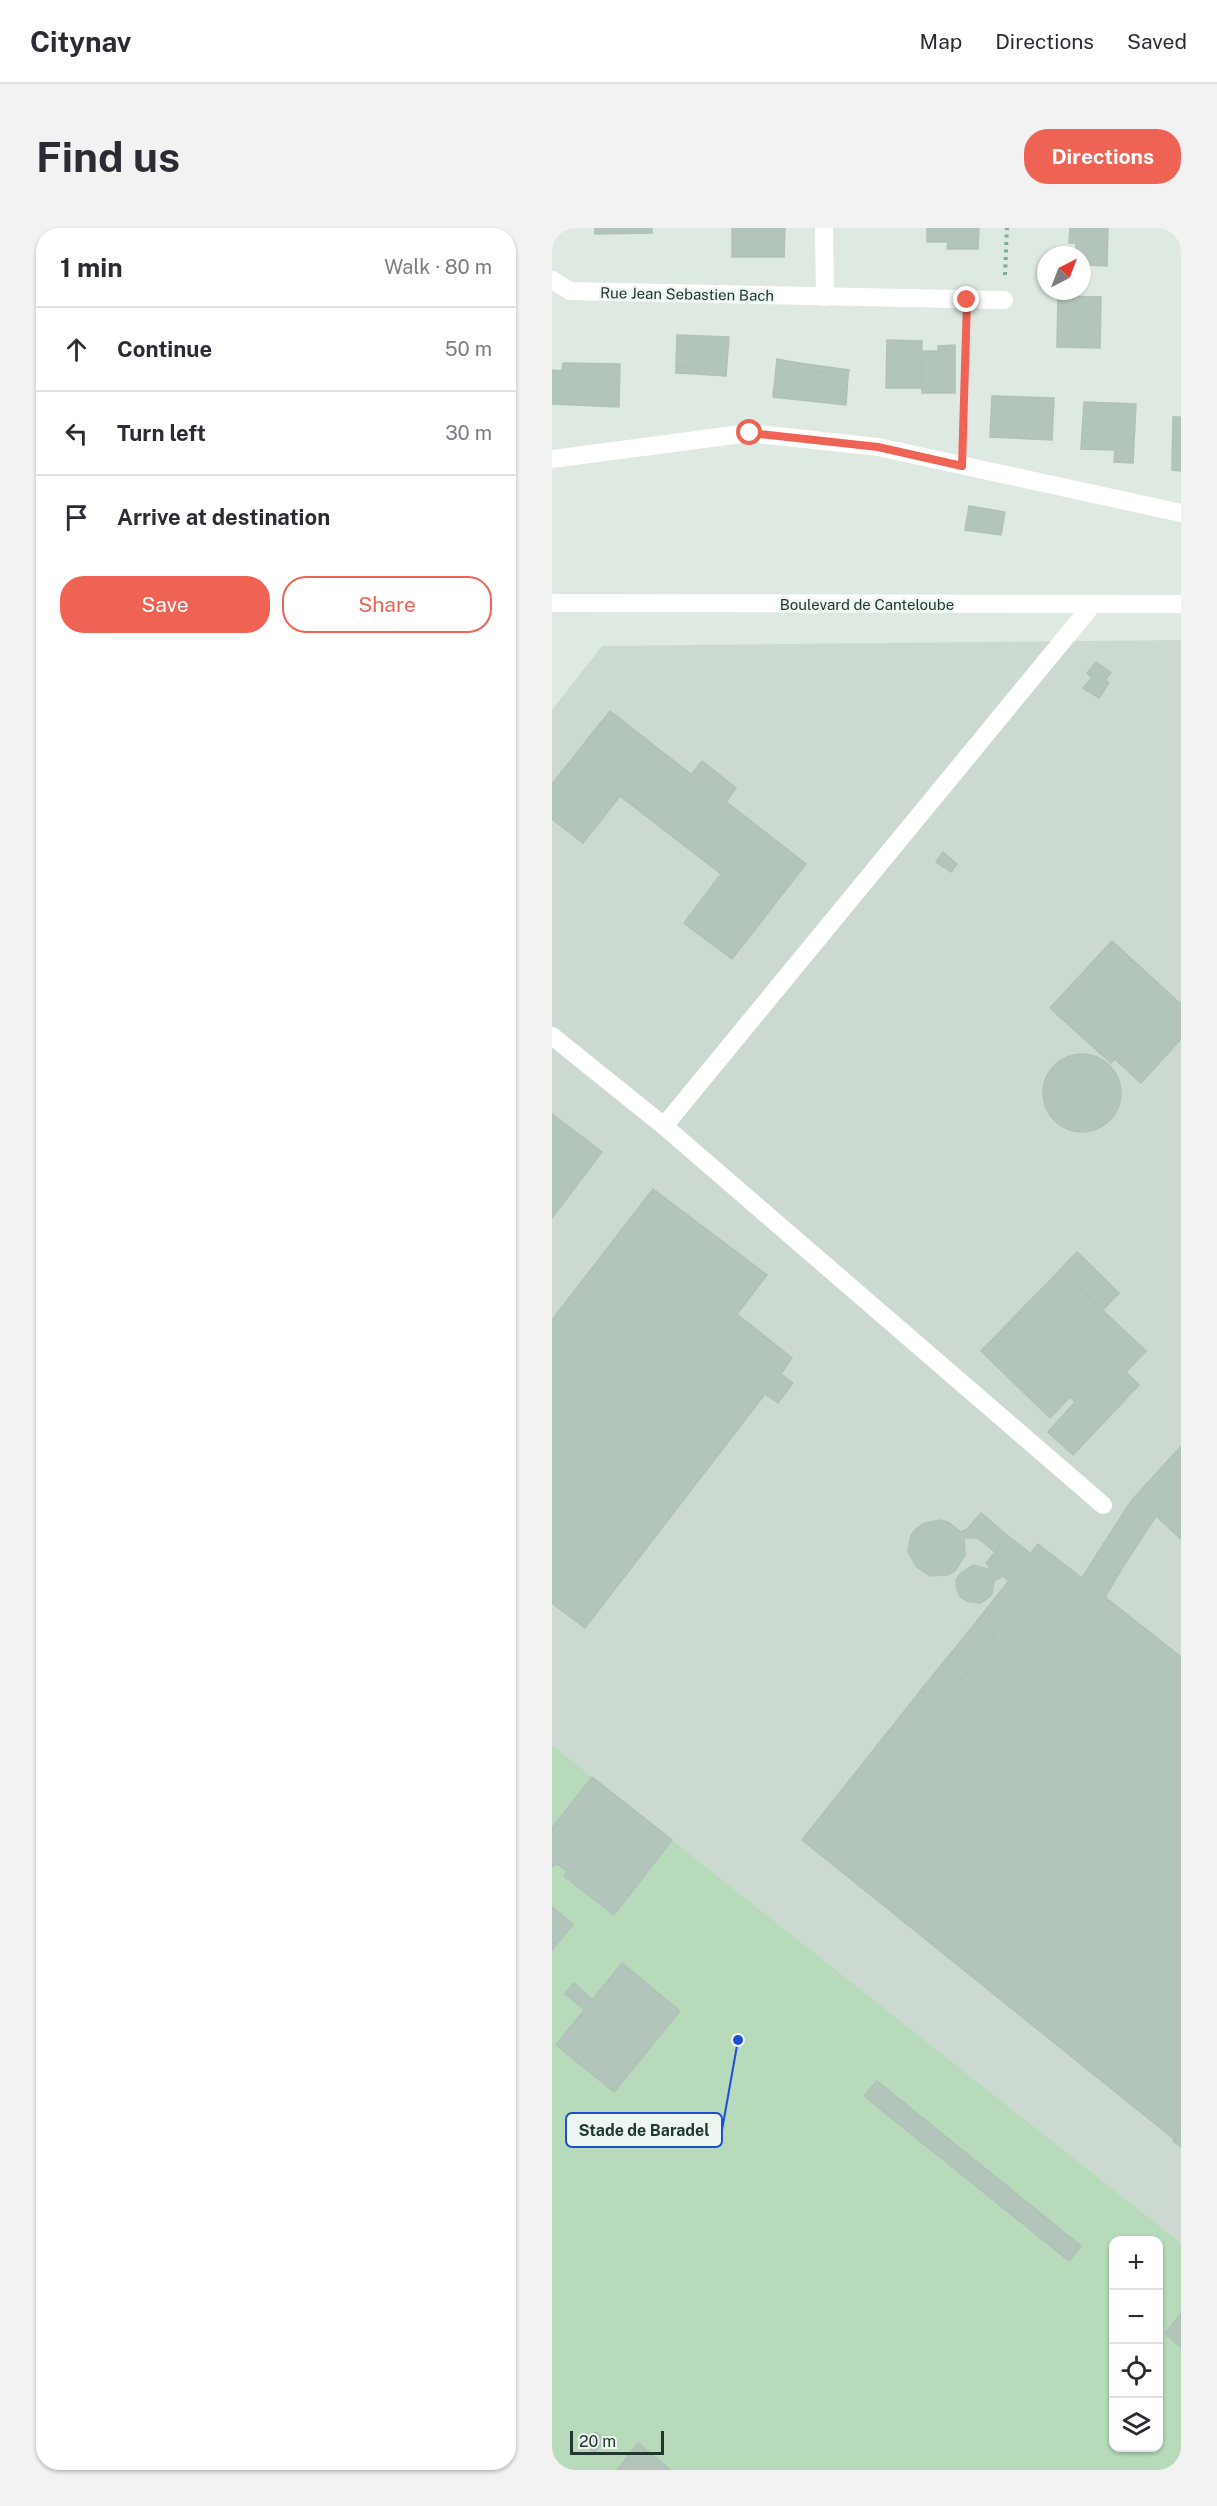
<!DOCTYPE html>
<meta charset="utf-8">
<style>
:root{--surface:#fff;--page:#f2f2f3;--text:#2b2b33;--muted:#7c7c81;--line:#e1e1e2;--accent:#ef6355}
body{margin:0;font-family:"Public Sans",sans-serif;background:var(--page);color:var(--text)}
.controls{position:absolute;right:18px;bottom:18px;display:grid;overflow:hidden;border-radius:12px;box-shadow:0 2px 4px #0004}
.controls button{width:54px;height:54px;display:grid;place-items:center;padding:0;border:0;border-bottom:2px solid var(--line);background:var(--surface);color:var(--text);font:30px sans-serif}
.compass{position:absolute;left:485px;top:18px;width:54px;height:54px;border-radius:50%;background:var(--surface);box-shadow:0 2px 4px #0004;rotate:42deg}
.scale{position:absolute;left:18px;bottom:15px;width:94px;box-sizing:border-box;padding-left:6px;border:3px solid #20382e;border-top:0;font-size:16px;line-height:21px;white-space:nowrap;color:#20382e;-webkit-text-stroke:4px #eef6f1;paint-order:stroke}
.stop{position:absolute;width:18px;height:18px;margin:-14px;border:4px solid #ef6355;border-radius:50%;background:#fff}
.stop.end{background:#ef6355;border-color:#fff;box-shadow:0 2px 6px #0008}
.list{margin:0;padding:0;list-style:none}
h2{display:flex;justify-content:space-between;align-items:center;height:78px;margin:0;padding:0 24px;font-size:26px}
h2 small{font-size:20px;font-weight:400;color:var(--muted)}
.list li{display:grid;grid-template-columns:39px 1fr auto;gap:18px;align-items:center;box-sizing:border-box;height:84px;padding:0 24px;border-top:2px solid var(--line)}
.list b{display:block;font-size:22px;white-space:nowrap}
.list em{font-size:20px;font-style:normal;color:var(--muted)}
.actions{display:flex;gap:12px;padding:18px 24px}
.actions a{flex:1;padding:14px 0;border:2px solid var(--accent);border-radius:24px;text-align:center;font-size:21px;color:var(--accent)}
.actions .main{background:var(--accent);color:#fff}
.icon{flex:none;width:33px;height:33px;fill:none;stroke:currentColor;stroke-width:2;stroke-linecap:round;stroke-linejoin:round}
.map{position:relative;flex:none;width:629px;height:2242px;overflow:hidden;border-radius:24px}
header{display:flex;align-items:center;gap:36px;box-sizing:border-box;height:84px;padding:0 30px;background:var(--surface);border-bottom:2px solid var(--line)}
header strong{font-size:28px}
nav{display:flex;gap:33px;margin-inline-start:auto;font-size:21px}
.intro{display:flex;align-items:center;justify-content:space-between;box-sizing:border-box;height:144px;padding:0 36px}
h1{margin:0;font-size:42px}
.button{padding:15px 27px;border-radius:24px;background:var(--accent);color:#fff;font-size:21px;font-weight:700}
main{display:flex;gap:36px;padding:0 36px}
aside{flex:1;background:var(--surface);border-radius:24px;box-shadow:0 2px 4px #0004}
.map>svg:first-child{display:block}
.built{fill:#ccd9d1}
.green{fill:#b6daba;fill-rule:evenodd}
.building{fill:#b3c4bb;stroke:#b0c2b8;stroke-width:1.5}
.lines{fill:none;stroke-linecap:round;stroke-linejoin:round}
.path{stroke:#7eac97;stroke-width:4;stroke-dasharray:3 4.5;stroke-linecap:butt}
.service{stroke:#fff;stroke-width:18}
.minor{stroke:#fff;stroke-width:18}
.route{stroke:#ef6355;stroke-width:8}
.labels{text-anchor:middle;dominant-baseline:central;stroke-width:5;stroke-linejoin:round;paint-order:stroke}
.street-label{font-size:15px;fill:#20382e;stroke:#eef6f1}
.leader{fill:none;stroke:#1d4ed8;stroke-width:2}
.callout-dot{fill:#1d4ed8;stroke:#eef6f1;stroke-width:2}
.callout{fill:#eef6f1;stroke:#1d4ed8;stroke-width:2}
.callout-label{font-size:16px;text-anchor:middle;font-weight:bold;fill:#20382e}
</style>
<header>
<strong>Citynav</strong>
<nav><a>Map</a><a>Directions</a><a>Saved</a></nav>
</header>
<div class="intro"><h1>Find us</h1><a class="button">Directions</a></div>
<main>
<aside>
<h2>1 min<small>Walk · 80 m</small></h2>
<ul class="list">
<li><svg class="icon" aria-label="ahead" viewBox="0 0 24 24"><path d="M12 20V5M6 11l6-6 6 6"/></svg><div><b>Continue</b></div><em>50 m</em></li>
<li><svg class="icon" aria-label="left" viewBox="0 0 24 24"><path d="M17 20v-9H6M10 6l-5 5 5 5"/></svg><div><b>Turn left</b></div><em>30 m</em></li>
<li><svg class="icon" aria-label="arrive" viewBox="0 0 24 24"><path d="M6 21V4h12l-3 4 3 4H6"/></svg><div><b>Arrive at destination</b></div></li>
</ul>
<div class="actions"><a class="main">Save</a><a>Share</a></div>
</aside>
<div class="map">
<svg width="629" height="2242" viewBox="0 0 629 2242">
<rect width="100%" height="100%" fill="#dee9e2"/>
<path class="built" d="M 629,412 L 629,2015 L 0,1517 L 0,482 L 50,418 Z"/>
<path class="green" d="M 0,1517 L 629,2015 L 629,2242 L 0,2242 ZM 562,2012 L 606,2012 L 606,2220 L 562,2220 Z"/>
<g class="building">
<path d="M 43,0 L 100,0 L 100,5 L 43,6 Z"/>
<path d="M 180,0 L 233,0 L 232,29 L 180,29 Z"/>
<path d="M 375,0 L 427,0 L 426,21 L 395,21 L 396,14 L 375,14 Z"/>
<path d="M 518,0 L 556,0 L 555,38 L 530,37 L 530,27 L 524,27 L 524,15 L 517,15 Z"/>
<path d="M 506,68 L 549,69 L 548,120 L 505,119 Z"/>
<path d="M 125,107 L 177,109 L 174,148 L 145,146 L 145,140 L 124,138 Z"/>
<path d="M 335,112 L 370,113 L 369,160 L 334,160 Z"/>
<path d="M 403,117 L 403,165 L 370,165 L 370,123 L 386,123 L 386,118 Z"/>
<path d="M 225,131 L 247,135 L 246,141 L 296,148 L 294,177 L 221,169 Z"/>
<path d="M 11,135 L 68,136 L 67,179 L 0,176 L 0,142 L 10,143 Z"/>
<path d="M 247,135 L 297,142 L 296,148 L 246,141 Z"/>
<path d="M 124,138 L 145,140 L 145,146 L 124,145 Z"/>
<path d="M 440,168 L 502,170 L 500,212 L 438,209 Z"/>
<path d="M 532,174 L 584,176 L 581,235 L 562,234 L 563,222 L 529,221 Z"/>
<path d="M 621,189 L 629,189 L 629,243 L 620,242 Z"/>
<path d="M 417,278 L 453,284 L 449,307 L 413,302 Z"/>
<path d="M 544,434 L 559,445 L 553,452 L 557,455 L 547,470 L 531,460 L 540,450 L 535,445 Z"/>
<path d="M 58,483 L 254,636 L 180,731 L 132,695 L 169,646 L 68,568 L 31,615 L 0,591 L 0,556 Z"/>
<path d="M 150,533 L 184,560 L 174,574 L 139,547 Z"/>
<path d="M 391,624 L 405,636 L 399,644 L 384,634 Z"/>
<path d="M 560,713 L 621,769 L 559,835 L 498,780 Z"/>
<path d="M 621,769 L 629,776 L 629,811 L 589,855 L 563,831 Z"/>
<circle cx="530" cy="865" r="39"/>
<path d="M 0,886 L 50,924 L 0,990 Z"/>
<path d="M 101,961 L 215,1047 L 185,1086 L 240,1130 L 229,1146 L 241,1155 L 226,1175 L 213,1166 L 33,1400 L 0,1375 L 0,1092 Z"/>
<path d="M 525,1024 L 567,1065 L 551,1082 L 508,1042 Z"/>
<path d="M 508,1042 L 594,1123 L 574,1144 L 587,1157 L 521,1227 L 496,1204 L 523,1174 L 518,1169 L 498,1190 L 429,1123 Z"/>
<path d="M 629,1218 L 629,1311 L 604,1288 L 574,1334 L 552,1315 L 580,1272 Z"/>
<path d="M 429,1285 L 456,1308 L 443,1324 L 426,1310 L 412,1310 L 413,1327 L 403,1343 L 395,1347 L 378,1348 L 364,1338 L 356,1323 L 359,1307 L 364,1301 L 371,1296 L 387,1292 L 396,1294 L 409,1304 L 415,1301 Z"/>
<path d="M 456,1308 L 479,1326 L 457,1353 L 451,1348 L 442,1353 L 440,1366 L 435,1371 L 428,1375 L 414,1373 L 408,1368 L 405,1361 L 404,1353 L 408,1346 L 421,1337 L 435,1341 L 438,1338 L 434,1335 Z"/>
<path d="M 552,1315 L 574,1334 L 553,1369 L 629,1429 L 629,1908 L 626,1906 L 622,1911 L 250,1612 L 369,1462 L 388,1478 L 443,1408 L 425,1393 L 486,1316 L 530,1350 Z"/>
<path d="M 425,1393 L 443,1408 L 388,1478 L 369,1462 Z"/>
<path d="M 40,1549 L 120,1612 L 62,1687 L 12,1648 L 15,1643 L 5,1636 L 0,1639 L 0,1600 Z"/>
<path d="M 0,1679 L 21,1696 L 0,1722 Z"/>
<path d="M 70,1735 L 128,1783 L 62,1864 L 4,1817 Z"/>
<path d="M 22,1755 L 41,1772 L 33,1782 L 13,1766 Z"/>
<path d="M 325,1853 L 529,2018 L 517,2033 L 312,1868 Z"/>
<path d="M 626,1906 L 629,1908 L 629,1919 L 621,1913 Z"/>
<path d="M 629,2085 L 629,2119 L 613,2106 Z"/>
<path d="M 44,2204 L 54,2211 L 42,2225 L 33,2217 Z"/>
<path d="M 86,2215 L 119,2242 L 65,2242 Z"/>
</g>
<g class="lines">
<g class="path">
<path d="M 453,47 L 455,0"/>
<path d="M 411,212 L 414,96"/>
</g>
<g class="service">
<path d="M 0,231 L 197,205 L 326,219 L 629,285"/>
<path d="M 0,808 L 112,898 L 551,1277"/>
<path d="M 112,898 L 541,376"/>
</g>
<g class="minor">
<path d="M 272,0 L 273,69"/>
<path d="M 0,52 L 18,63 L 452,72"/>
<path d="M 0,375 L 629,376"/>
</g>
</g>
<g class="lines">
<path class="route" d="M 198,205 L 326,219 L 410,238 L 415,72"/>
</g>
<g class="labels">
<g class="street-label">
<text transform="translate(135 66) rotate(1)">Rue Jean Sebastien Bach</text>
<text x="315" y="376">Boulevard de Canteloube</text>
</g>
</g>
<path class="leader" d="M186 1812L170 1902"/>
<circle class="callout-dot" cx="186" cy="1812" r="6"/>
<rect class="callout" x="14" y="1885" width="156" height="34" rx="6"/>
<g class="callout-label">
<text x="92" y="1908">Stade de Baradel</text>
</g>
</svg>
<div class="controls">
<button>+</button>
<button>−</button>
<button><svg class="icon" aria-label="locate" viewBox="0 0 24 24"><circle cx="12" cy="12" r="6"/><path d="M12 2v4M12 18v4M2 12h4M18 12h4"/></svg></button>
<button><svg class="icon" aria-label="layers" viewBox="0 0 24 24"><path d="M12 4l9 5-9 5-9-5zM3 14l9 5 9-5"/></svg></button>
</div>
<svg class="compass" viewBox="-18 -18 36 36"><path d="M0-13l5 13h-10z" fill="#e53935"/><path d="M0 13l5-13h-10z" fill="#7c7c81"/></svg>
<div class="scale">20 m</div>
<div class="stop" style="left:198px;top:205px"></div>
<div class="stop end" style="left:415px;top:72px"></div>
</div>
</main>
